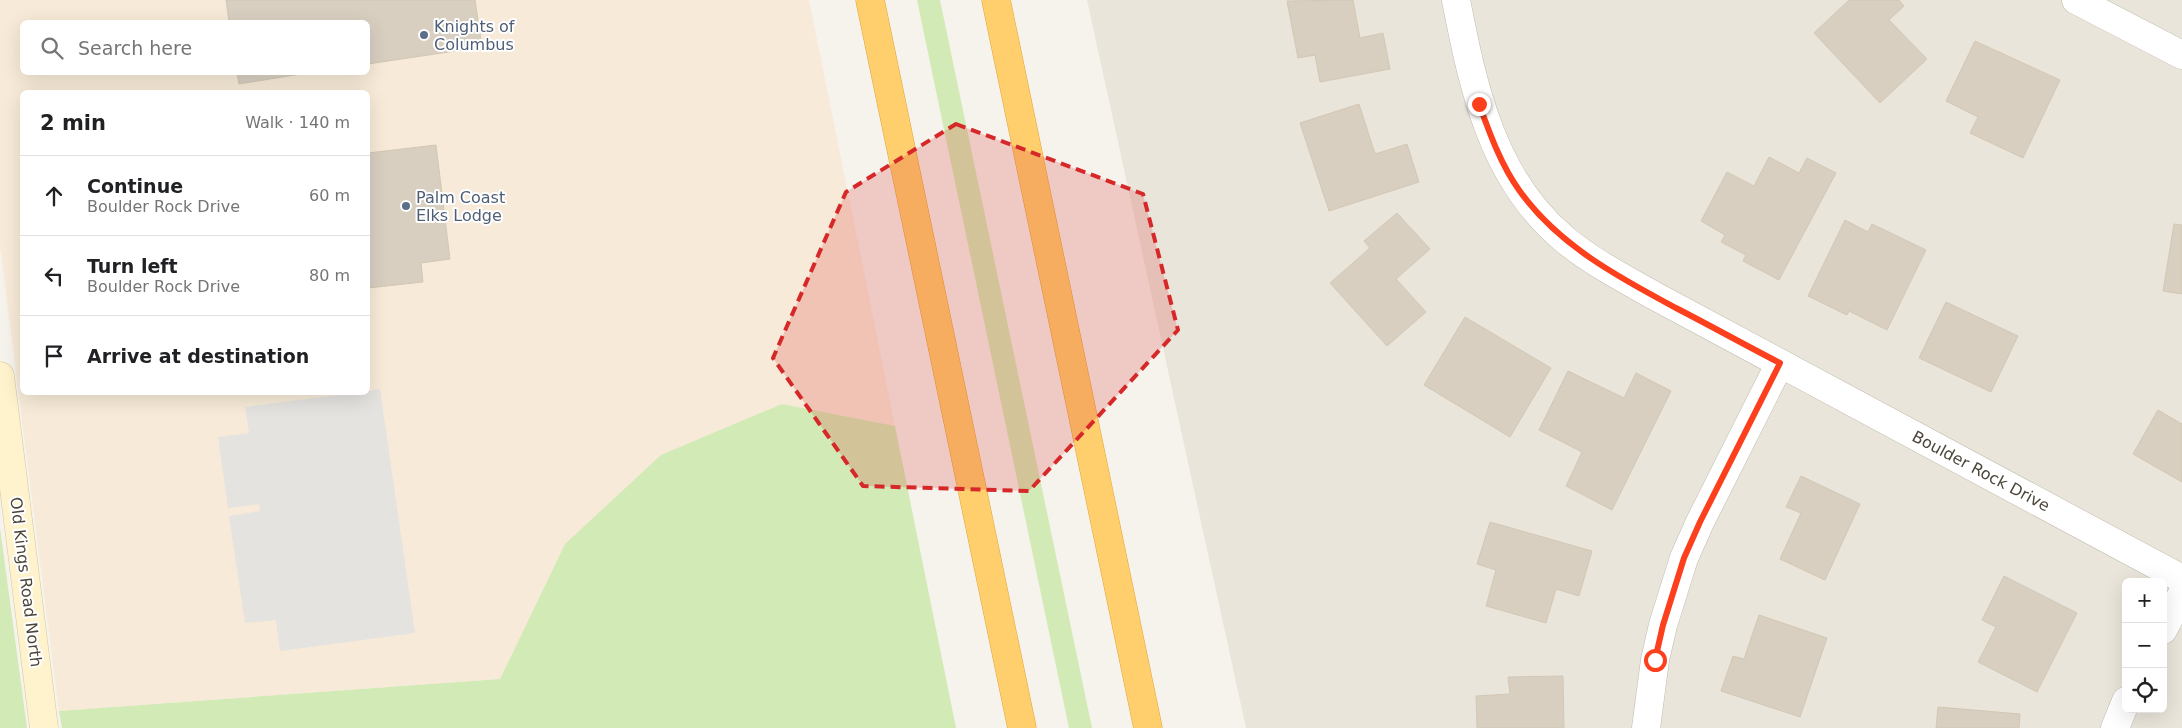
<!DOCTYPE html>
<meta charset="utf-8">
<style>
:root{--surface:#fff;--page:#f2f2f2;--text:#202124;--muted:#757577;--line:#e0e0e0}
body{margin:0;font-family:"DejaVu Sans",sans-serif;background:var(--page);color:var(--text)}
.controls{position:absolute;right:15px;bottom:15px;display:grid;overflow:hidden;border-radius:8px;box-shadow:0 5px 20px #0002}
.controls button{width:45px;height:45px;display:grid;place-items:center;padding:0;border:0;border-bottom:1px solid var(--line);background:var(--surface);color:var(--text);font:25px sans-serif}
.stop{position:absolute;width:15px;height:15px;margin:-11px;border:4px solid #fc3f1d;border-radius:50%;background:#fff}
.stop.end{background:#fc3f1d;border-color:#fff;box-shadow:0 1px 5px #0008}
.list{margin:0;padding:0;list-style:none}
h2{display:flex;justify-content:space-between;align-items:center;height:65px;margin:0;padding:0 20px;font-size:21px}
h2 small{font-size:16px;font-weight:400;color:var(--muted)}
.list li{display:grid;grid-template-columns:32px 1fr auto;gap:15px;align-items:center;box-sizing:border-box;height:80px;padding:0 20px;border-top:1px solid var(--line)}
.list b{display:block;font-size:19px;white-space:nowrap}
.list p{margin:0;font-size:16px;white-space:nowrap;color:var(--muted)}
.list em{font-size:16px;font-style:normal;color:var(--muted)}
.icon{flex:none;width:28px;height:28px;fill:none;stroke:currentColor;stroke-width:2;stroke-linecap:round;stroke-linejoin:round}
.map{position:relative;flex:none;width:2182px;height:728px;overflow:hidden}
.search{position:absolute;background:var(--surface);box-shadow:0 5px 20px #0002;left:20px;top:20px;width:350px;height:55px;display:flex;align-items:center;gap:12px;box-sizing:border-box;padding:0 18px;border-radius:8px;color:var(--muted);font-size:19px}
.panel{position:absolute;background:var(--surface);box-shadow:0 5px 20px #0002;left:20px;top:90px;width:350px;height:305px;border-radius:8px}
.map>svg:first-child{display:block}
.residential{fill:#eae5da;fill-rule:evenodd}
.commercial{fill:#f7ead8;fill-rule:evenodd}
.green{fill:#d2eab5}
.parking{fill:#e5e3e0}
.building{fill:#d8cfc1;stroke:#d3c7b4}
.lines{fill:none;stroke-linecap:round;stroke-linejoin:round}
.street-casing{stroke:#c2bbae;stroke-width:29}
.secondary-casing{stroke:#d6c79b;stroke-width:29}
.highway-casing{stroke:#e0a43c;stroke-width:29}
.street{stroke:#fff;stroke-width:28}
.secondary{stroke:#fff3cd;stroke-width:28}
.highway{stroke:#ffcf6e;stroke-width:28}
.route{stroke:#fc3f1d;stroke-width:6}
.marked{fill:#d62828;fill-opacity:0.2;stroke:#d62828;stroke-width:4;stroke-dasharray:10 6;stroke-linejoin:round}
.service-dot{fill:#5c6f8a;stroke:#fff;stroke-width:2}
.labels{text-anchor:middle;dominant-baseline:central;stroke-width:4;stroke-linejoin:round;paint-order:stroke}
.service-label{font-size:16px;fill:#4e5e75;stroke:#fff;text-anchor:start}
.street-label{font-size:16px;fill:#4b4439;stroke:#fff}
</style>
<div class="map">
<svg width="2182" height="728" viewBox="0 0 2182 728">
<rect width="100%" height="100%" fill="#f6f3ec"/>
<path class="residential" d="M 1087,0 L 2182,0 L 2182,728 L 1246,728 ZM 2126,582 L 2163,582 L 2163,709 L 2126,709 Z"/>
<path class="commercial" d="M 0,0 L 809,0 L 895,426 L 782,404 L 565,544 L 500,679 L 59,711 L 0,247 ZM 22,22 L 368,22 L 368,72 L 22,72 ZM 22,92 L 368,92 L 368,392 L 22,392 Z"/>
<g class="green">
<path d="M 917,0 L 940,0 L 1092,728 L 1069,728 Z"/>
<path d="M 782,404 L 895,426 L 956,728 L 62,728 L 59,711 L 500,679 L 565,544 L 661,455 Z"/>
<path d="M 0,528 L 27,728 L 0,728 Z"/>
</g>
<path class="parking" d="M 380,389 L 415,633 L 280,651 L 276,620 L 245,623 L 229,516 L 260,511 L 259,504 L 228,508 L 218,437 L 249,433 L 245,407 L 354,393 L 368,392 L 368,391 Z"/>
<g class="building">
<path d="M 226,0 L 475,0 L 482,47 L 368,64 L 368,22 L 229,22 Z"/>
<path d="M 1353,0 L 1360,38 L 1383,33 L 1390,69 L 1320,82 L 1315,55 L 1298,58 L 1287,1 Z"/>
<path d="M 1849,0 L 1899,0 L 1904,6 L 1889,20 L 1927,59 L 1880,103 L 1814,33 Z"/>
<path d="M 1975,41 L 2060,80 L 2023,158 L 1970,133 L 1978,117 L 1946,101 Z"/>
<path d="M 237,72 L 313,72 L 239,84 Z"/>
<path d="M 1359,104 L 1375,154 L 1407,144 L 1419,182 L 1329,211 L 1300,123 Z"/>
<path d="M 436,145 L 450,259 L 421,263 L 423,282 L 368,288 L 368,153 Z"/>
<path d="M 1769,157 L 1799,173 L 1807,158 L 1836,173 L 1779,280 L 1743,261 L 1746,255 L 1721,242 L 1725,235 L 1701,221 L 1727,172 L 1754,186 Z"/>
<path d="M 1397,213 L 1430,249 L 1396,279 L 1426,312 L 1387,346 L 1330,283 L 1370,248 L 1364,241 Z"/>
<path d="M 1845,220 L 1868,232 L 1872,224 L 1926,250 L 1887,330 L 1849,311 L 1847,315 L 1808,296 Z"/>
<path d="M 2174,224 L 2182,225 L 2182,294 L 2163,291 Z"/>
<path d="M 1946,302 L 2018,336 L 1991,392 L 1919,358 Z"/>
<path d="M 1465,317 L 1551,368 L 1510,437 L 1424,385 Z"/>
<path d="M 1568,371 L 1624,398 L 1636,373 L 1671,391 L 1612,510 L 1566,486 L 1582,452 L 1539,430 Z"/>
<path d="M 2158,410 L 2182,424 L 2182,482 L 2133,454 Z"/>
<path d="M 1801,476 L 1860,504 L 1825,580 L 1780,559 L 1801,513 L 1786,507 Z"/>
<path d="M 1490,522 L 1592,551 L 1579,596 L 1556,589 L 1546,623 L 1486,606 L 1496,570 L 1477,564 Z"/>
<path d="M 2004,576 L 2077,613 L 2037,692 L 1978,662 L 1996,627 L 1982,620 Z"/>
<path d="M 1759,615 L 1827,638 L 1800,717 L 1721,691 L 1733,656 L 1744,659 Z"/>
<path d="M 1563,676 L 1564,728 L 1477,728 L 1476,696 L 1510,694 L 1508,677 Z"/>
<path d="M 1938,707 L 2020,714 L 2019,728 L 1936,728 Z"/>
</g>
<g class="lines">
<g class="street-casing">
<g id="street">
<path d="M 1456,0 C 1473,87 1492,178 1563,238 C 1590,261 1623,278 1653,295 L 2182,579"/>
<path d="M 2076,0 L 2182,55"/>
<path d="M 2163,630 L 2182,594"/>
<path d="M 1646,728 L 1655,660 L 1663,625 L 1684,558 L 1700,522 L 1780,363"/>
<path d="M 2115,728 L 2126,701"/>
</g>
</g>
<g class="secondary-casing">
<path id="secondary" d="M 0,376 L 44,728"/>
</g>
<g class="highway-casing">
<g id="highway">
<path d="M 870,0 L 1022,728"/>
<path d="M 996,0 L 1148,728"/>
</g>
</g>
<use href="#street" class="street"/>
<use href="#secondary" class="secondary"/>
<use href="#highway" class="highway"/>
</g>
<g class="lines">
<path class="route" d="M 1479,104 C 1490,134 1501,165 1519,190 C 1558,245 1618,277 1676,308 C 1711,326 1745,345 1780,363 L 1700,522 L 1684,558 L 1663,625 L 1655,660"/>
</g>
<path class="marked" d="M 956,124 L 1143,194 L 1178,330 L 1029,491 L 863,486 L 773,358 L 846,192 Z"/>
<g class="service-dot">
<circle cx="424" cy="35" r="5"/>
<circle cx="406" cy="206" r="5"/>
</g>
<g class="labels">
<g class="service-label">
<text x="434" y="26">Knights of<tspan x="434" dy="18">Columbus</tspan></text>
<text x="416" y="197">Palm Coast<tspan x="416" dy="18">Elks Lodge</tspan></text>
</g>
<g class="street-label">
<text transform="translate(1981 471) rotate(28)">Boulder Rock Drive</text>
<text transform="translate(26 582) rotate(83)">Old Kings Road North</text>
</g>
</g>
</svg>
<div class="controls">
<button>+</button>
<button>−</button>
<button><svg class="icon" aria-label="locate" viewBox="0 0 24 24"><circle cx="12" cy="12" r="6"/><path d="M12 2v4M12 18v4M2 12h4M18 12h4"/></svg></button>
</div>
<div class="stop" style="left:1655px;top:660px"></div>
<div class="stop end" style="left:1479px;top:104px"></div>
<div class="search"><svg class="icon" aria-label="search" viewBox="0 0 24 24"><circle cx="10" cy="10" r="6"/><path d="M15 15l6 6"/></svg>Search here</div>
<section class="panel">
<h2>2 min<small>Walk · 140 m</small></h2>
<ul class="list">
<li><svg class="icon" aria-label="ahead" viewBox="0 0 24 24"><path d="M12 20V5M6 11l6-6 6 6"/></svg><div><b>Continue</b><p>Boulder Rock Drive</p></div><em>60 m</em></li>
<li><svg class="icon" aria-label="left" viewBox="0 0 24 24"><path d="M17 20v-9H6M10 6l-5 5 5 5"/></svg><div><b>Turn left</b><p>Boulder Rock Drive</p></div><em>80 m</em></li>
<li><svg class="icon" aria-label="arrive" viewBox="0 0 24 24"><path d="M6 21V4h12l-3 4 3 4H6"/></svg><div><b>Arrive at destination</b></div></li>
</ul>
</section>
</div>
